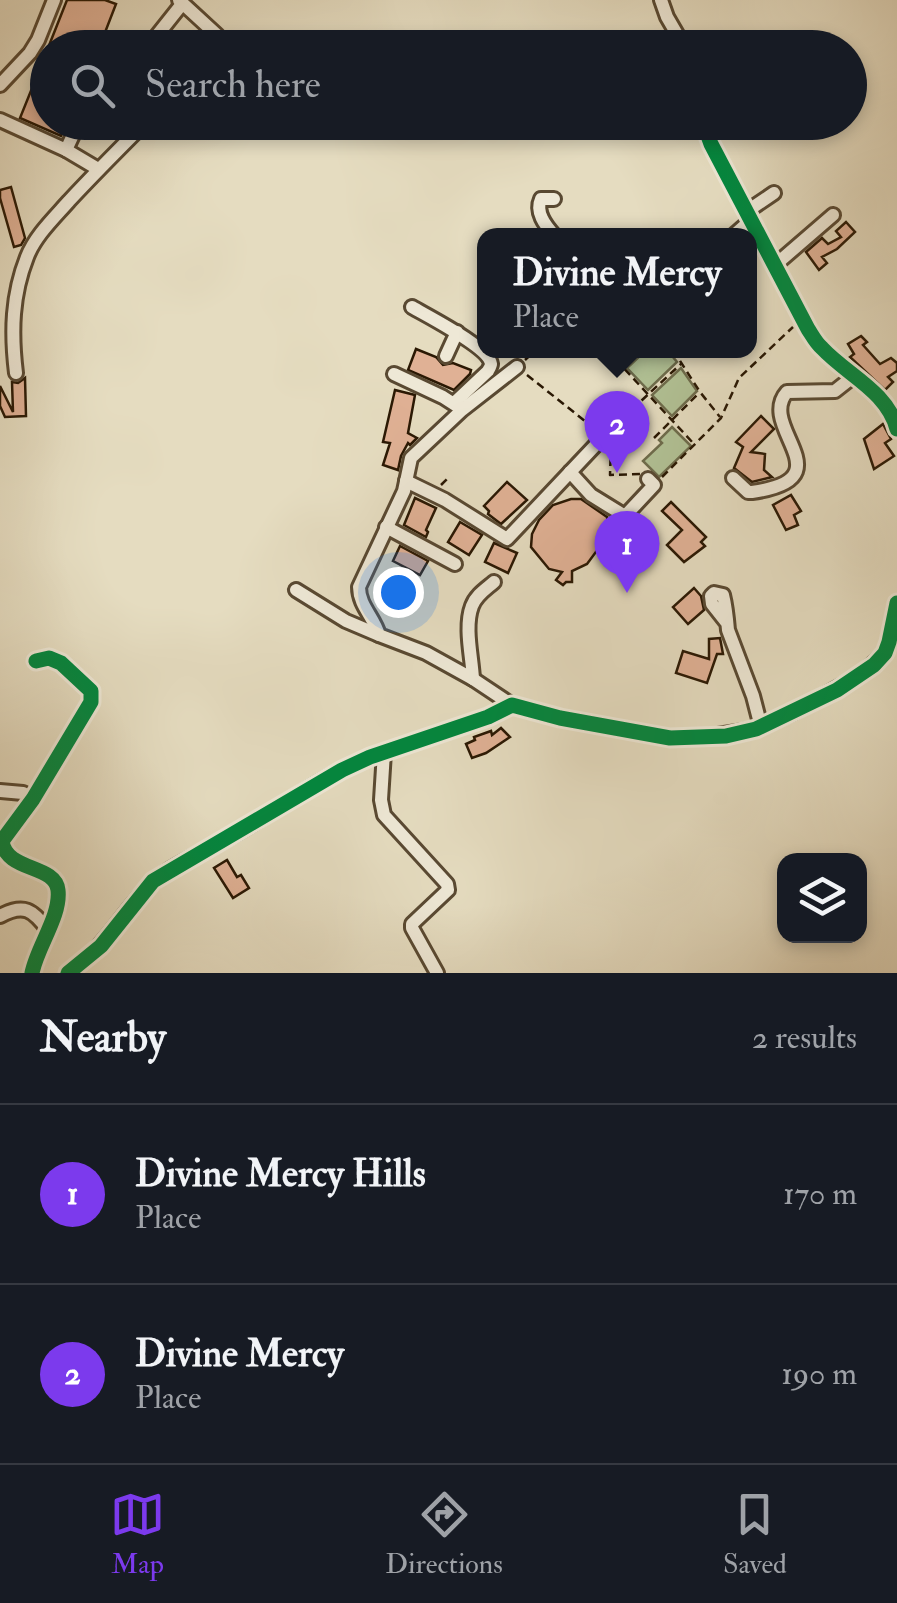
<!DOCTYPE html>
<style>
:root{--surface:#171b24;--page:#20242c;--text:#f1f3f6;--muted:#9ea1a6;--line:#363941;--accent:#7c3aed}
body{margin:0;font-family:"IM FELL Double Pica",serif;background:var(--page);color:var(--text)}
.controls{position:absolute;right:30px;bottom:30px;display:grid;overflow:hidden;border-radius:20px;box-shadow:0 5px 15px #0003}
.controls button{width:90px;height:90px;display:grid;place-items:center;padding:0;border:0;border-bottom:2px solid var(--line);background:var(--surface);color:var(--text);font:50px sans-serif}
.you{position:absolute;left:398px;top:592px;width:35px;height:35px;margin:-25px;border:8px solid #fff;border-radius:50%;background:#1a73e8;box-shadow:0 0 0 15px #1a73e833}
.badge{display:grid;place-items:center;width:65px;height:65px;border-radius:50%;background:var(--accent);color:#fff;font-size:32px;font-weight:700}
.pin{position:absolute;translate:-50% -82px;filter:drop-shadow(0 2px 5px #0008)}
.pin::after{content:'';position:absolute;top:52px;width:35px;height:30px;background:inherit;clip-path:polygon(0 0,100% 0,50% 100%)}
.popup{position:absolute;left:477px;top:228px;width:280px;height:130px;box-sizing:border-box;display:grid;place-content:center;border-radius:20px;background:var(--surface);filter:drop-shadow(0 2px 8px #0005);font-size:32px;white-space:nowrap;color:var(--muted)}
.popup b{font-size:38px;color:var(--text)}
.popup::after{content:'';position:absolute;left:50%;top:100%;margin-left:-20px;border:20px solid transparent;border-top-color:var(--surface)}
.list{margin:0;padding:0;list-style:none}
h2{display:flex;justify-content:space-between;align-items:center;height:130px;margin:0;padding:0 40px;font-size:42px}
h2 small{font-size:32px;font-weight:400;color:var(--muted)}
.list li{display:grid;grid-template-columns:65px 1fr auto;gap:30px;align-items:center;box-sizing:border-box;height:180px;padding:0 40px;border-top:2px solid var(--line)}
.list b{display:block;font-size:38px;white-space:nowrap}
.list p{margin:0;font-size:32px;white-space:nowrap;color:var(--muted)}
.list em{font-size:32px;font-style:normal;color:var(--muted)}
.icon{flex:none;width:55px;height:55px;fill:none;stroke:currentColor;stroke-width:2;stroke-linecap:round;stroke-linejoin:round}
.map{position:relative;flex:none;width:897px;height:973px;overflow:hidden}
.search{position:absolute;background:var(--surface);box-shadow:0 5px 15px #0003;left:30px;right:30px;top:30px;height:110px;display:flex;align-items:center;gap:25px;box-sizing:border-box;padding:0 35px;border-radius:55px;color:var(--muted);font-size:38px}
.sheet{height:490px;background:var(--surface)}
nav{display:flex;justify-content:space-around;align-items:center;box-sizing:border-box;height:140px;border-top:2px solid var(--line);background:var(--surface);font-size:28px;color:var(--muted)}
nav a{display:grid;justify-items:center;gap:5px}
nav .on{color:var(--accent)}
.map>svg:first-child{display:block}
.green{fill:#b1c195;stroke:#6e6c4c;stroke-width:2.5}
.building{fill:#e0b195;stroke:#2a1803;stroke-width:2.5}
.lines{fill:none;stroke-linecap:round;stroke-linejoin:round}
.minor-casing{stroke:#594932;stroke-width:18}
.path{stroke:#2a1803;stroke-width:2.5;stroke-dasharray:8 5;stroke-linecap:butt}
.minor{stroke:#eee8d6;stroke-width:12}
.cycleway-casing{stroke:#eee8d6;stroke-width:21}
.cycleway{stroke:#00873e;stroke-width:15}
</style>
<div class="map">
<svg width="897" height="973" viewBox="0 0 897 973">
<rect width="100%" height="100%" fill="#e5dcc0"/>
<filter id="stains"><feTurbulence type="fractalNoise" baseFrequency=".002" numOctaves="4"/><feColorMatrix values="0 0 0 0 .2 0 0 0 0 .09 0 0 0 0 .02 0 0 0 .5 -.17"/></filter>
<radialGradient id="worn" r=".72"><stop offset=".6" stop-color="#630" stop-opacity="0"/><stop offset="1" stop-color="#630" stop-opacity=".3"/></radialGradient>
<g class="green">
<path d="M 645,351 L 668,351 L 677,362 L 648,390 L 627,368 Z"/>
<path d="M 681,368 L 697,391 L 672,416 L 652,395 Z"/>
<path d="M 672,427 L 691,446 L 659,477 L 643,461 L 662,443 L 659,440 Z"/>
</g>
<g class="building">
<path d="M 67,0 L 105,0 L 116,4 L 99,48 L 48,48 Z"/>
<path d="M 47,51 L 48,122 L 68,122 L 61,136 L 20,118 Z"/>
<path d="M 11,187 L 25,238 L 21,245 L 14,247 L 0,198 L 0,190 Z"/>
<path d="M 846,222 L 855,232 L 837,249 L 822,257 L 827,263 L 819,270 L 806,252 L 822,238 L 828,244 L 841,237 L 836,231 Z"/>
<path d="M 861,336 L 867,342 L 863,345 L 880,364 L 891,358 L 897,363 L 897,371 L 888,377 L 893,382 L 885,390 L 850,357 L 854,354 L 848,344 Z"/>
<path d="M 416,349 L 436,357 L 443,365 L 453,363 L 471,370 L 470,374 L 454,390 L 408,370 Z"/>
<path d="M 25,378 L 26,416 L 5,417 L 0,406 L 0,386 L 13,412 L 12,382 L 18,383 Z"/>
<path d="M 395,390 L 415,395 L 408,433 L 417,438 L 410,445 L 408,443 L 401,456 L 398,470 L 383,465 L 390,443 L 383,442 Z"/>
<path d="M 761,416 L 774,429 L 751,452 L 765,454 L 764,470 L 772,477 L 752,482 L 734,468 L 743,447 L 736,442 Z"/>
<path d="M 883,424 L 891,439 L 885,443 L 894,456 L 874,469 L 864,439 Z"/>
<path d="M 507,482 L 527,500 L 501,524 L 488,514 L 489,511 L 484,506 Z"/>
<path d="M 791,495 L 801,511 L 794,515 L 798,525 L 786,530 L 773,505 Z"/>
<path d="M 415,498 L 436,508 L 426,530 L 428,532 L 426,537 L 404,525 Z"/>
<path d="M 571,499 L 581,499 L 607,517 L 609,528 L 604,541 L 587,564 L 572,571 L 572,582 L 566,582 L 563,585 L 556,580 L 562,572 L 549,569 L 531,547 L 532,534 L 539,520 L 553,505 Z"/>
<path d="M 671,502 L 706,537 L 701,542 L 705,546 L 684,562 L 667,545 L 682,530 L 662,511 Z"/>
<path d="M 460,522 L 482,535 L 469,555 L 448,542 Z"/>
<path d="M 494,543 L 517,553 L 508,573 L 485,562 Z"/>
<path d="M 400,546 L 428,561 L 420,575 L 393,561 Z"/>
<path d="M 694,588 L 701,596 L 704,610 L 688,624 L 673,607 Z"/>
<path d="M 720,638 L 723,654 L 717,654 L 707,683 L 676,673 L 683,651 L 709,659 L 709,639 Z"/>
<path d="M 501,728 L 510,737 L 486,753 L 472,758 L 466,744 L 475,740 L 474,737 L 491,731 L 492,735 Z"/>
<path d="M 227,860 L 237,877 L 241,875 L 249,888 L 233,898 L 214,868 Z"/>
</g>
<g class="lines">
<g class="minor-casing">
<g id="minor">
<path d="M 179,0 L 217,35 L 221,42 L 220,48"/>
<path d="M 661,0 L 667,17 L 685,48"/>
<path d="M 147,48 L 182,4"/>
<path d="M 0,85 L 30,53 L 38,40 L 54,0"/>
<path d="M 0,120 L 66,150 L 98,169"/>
<path d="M 703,122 L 711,144 L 808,329 C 812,335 816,343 822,348 C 847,375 887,391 897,429"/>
<path d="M 66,150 L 79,122"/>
<path d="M 554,199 L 541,199 C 535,212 545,225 554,235"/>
<path d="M 746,212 L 774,193"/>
<path d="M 734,235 L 750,221"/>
<path d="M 774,266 L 833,215"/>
<path d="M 412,307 C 427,316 489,347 491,364 C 491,366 489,369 488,371 L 454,403"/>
<path d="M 446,356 L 457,332"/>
<path d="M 517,367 L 462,410 L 411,458 L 404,491 L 359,587 C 359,606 374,617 379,635 L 426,653 L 473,679 L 512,705 L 560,718 L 670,738 L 699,738 L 756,729 L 794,712 L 860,675 L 885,653 L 889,642 L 897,603"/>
<path d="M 16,373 C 11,332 12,295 27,257 C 35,236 54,218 69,201 C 94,174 120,148 146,122"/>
<path d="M 394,374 L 443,397 L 460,408"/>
<path d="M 570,472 L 591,495 L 625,516 L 654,485 L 648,479"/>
<path d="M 733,478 L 748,492 L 752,492 C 848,479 756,427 787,392 L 835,391 L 854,376"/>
<path d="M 406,481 L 445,500 L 507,539 L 606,434"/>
<path d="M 386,527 L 455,564"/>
<path d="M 296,590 L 346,621 L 379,635"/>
<path d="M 727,623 L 712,604 L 711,596 L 714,593 L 723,595 C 726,607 727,618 728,630 L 753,696 L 761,727"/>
<path d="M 473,679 C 472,657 464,627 472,606 C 476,595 486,589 494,582"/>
<path d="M 384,752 L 381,800 L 384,815 L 447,884 L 448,890 L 412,924 L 412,928 L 437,973"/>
<path d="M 0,791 L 23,793 L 33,799"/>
<path d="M 0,916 C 24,903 33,910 48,930"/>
<path d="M 32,973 C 37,947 61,916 58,890 C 55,864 6,872 2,841 L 33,799 L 91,702 L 91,691 L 61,663 L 49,658 L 36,661"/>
<path d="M 68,973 C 111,945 128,897 169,870 C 195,854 223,842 249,826 C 288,802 326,774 368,758 C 415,739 467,729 512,705"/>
</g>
</g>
<g class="path">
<path d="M 607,350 L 694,444"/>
<path d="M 673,350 L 700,392 L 720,417"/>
<path d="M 525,360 L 536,350"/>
<path d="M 624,367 L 640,350"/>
<path d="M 527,375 L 595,429"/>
<path d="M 613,427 L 682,363"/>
<path d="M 654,438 L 699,393"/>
<path d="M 611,445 L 610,475 L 641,474"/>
<path d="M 662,477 L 721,418 L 739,378 L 793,327"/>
<path d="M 441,485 L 449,477"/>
</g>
<use href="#minor" class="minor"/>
<g class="cycleway-casing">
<g id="cycleway">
<path d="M 703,122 L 711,144 L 808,329 C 812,335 816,343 822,348 C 847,375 887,391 897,429"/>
<path d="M 32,973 C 37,947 61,916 58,890 C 55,864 6,872 2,841 L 33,799 L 91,702 L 91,691 L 61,663 L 49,658 L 36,661"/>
<path d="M 68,973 L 101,946 L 153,881 L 342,770 L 370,757 L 488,717 L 512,705 L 560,718 L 670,738 L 726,736 L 756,729 L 837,690 L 874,665 L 885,653 L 889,642 L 897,603"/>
</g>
</g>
<use href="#cycleway" class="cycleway"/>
</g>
<rect width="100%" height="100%" filter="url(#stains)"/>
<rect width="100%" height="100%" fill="url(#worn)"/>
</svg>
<div class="controls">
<button><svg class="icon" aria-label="layers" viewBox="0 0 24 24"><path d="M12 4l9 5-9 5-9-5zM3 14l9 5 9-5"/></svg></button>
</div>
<div class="you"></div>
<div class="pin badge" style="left:627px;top:593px">1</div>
<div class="pin badge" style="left:617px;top:473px">2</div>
<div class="popup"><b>Divine Mercy</b>Place</div>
<div class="search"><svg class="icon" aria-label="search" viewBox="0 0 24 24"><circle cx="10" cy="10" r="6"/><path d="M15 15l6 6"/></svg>Search here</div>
</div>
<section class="sheet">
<h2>Nearby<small>2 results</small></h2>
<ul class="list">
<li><span class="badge">1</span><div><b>Divine Mercy Hills</b><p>Place</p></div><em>170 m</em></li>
<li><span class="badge">2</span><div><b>Divine Mercy</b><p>Place</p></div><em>190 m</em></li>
</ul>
</section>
<nav>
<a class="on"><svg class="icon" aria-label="map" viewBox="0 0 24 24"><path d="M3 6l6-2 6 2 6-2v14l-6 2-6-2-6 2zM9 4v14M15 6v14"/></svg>Map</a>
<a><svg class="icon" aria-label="directions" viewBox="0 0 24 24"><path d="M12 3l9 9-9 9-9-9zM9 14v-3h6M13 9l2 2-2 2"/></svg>Directions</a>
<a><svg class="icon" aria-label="saved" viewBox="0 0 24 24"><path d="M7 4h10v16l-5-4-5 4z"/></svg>Saved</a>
</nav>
